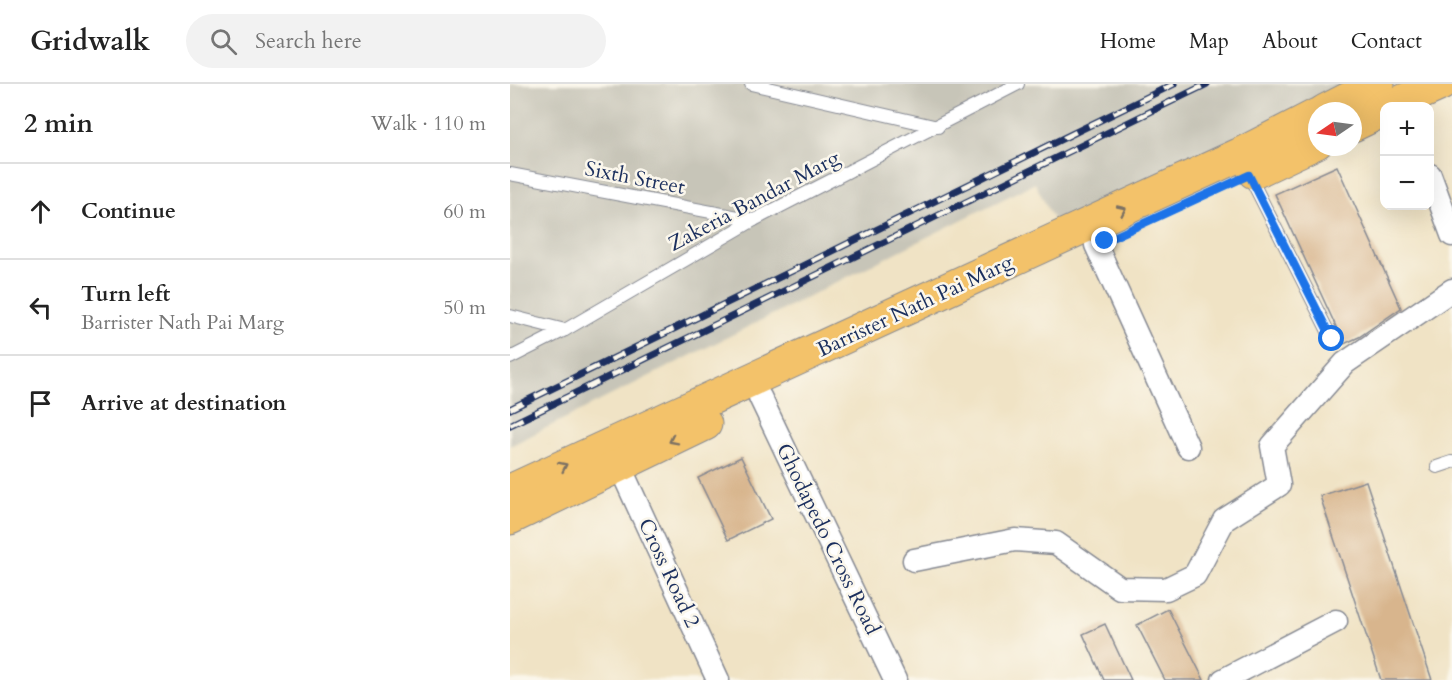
<!DOCTYPE html>
<meta charset="utf-8">
<style>
:root{--surface:#fff;--page:#f2f2f2;--text:#222;--muted:#767676;--line:#e0e0e0}
body{margin:0;font-family:Cardo,serif;background:var(--page);color:var(--text)}
.controls{position:absolute;right:18px;top:18px;display:grid;overflow:hidden;border-radius:12px;box-shadow:0 6px 24px #0002}
.controls button{width:54px;height:54px;display:grid;place-items:center;padding:0;border:0;border-bottom:2px solid var(--line);background:var(--surface);color:var(--text);font:30px sans-serif}
.compass{position:absolute;left:798px;top:18px;width:54px;height:54px;border-radius:50%;background:var(--surface);box-shadow:0 6px 24px #0002;rotate:257deg}
.stop{position:absolute;width:18px;height:18px;margin:-14px;border:4px solid #1a73e8;border-radius:50%;background:#fff}
.stop.end{background:#1a73e8;border-color:#fff;box-shadow:0 2px 6px #0008}
.list{margin:0;padding:0;list-style:none}
h2{display:flex;justify-content:space-between;align-items:center;height:78px;margin:0;padding:0 24px;font-size:26px}
h2 small{font-size:20px;font-weight:400;color:var(--muted)}
.list li{display:grid;grid-template-columns:39px 1fr auto;gap:18px;align-items:center;box-sizing:border-box;height:96px;padding:0 24px;border-top:2px solid var(--line)}
.list b{display:block;font-size:22px;white-space:nowrap}
.list p{margin:0;font-size:20px;white-space:nowrap;color:var(--muted)}
.list em{font-size:20px;font-style:normal;color:var(--muted)}
.icon{flex:none;width:33px;height:33px;fill:none;stroke:currentColor;stroke-width:2;stroke-linecap:round;stroke-linejoin:round}
.map{position:relative;flex:none;width:942px;height:596px;overflow:hidden}
header{display:flex;align-items:center;gap:36px;box-sizing:border-box;height:84px;padding:0 30px;background:var(--surface);border-bottom:2px solid var(--line)}
header strong{font-size:28px}
nav{display:flex;gap:33px;margin-inline-start:auto;font-size:21px}
.search{width:420px;height:54px;background:var(--page);display:flex;align-items:center;gap:15px;box-sizing:border-box;padding:0 21px;border-radius:33px;color:var(--muted);font-size:22px}
main{display:flex}
aside{flex:1;background:var(--surface)}
.map>svg:first-child{display:block}
.industrial{fill:#c7c5b8}
.building{fill:#d8b58d}
.lines{fill:none;stroke-linecap:round;stroke-linejoin:round}
.lane-casing{stroke:#868992;stroke-width:14}
.street-casing{stroke:#868992;stroke-width:25}
.primary-casing{stroke:#868992;stroke-width:35}
.lane{stroke:#fff;stroke-width:12}
.street{stroke:#fff;stroke-width:22}
.primary{stroke:#f3c26a;stroke-width:33}
.rail-casing{stroke:#1b2f5e;stroke-width:7}
.rail{stroke:#fbf7ec;stroke-width:4.5;stroke-dasharray:14;stroke-linecap:butt}
.oneway{stroke:#7c7163}
.route{stroke:#1a73e8;stroke-width:8}
.labels{text-anchor:middle;dominant-baseline:central;stroke-width:5;stroke-linejoin:round;paint-order:stroke}
.street-label{font-size:21px;fill:#1b2f5e;stroke:#fbf7ec}
</style>
<header>
<strong>Gridwalk</strong>
<div class="search"><svg class="icon" aria-label="search" viewBox="0 0 24 24"><circle cx="10" cy="10" r="6"/><path d="M15 15l6 6"/></svg>Search here</div>
<nav><a>Home</a><a>Map</a><a>About</a><a>Contact</a></nav>
</header>
<main>
<aside>
<h2>2 min<small>Walk · 110 m</small></h2>
<ul class="list">
<li><svg class="icon" aria-label="ahead" viewBox="0 0 24 24"><path d="M12 20V5M6 11l6-6 6 6"/></svg><div><b>Continue</b></div><em>60 m</em></li>
<li><svg class="icon" aria-label="left" viewBox="0 0 24 24"><path d="M17 20v-9H6M10 6l-5 5 5 5"/></svg><div><b>Turn left</b><p>Barrister Nath Pai Marg</p></div><em>50 m</em></li>
<li><svg class="icon" aria-label="arrive" viewBox="0 0 24 24"><path d="M6 21V4h12l-3 4 3 4H6"/></svg><div><b>Arrive at destination</b></div></li>
</ul>
</aside>
<div class="map">
<svg width="942" height="596" viewBox="0 0 942 596">
<rect width="100%" height="100%" fill="#fbf7ec"/>
<filter id="ink" filterUnits="userSpaceOnUse"><feTurbulence type="fractalNoise" baseFrequency=".0167" numOctaves="2"/><feDisplacementMap in="SourceGraphic" scale="12" xChannelSelector="R" yChannelSelector="G"/><feConvolveMatrix kernelMatrix="1 2 1 2 8 2 1 2 1" color-interpolation-filters="sRGB"/></filter>
<filter id="wash" filterUnits="userSpaceOnUse"><feTurbulence type="fractalNoise" baseFrequency=".008" numOctaves="4" result="noise"/><feDisplacementMap in="SourceGraphic" scale="24" xChannelSelector="R" yChannelSelector="G"/><feGaussianBlur stdDeviation="1.35" result="paint"/><feColorMatrix in="noise" values="0 0 0 0 0 0 0 0 0 0 0 0 0 0 0 0 0 1.4 0 .05"/><feComposite in="paint" operator="in"/></filter>
<g filter="url(#wash)">
<rect width="100%" height="100%" fill="#f0e3c5"/>
<path class="industrial" d="M 0,0 L 848,0 L 549,147 L 525,99 L 0,362 Z"/>
<g id="blocks">
<g class="building">
<path d="M 827,82 L 891,224 L 849,253 L 834,260 L 765,110 Z"/>
<path d="M 231,373 L 261,435 L 218,456 L 188,394 Z"/>
<path d="M 856,397 L 922,596 L 871,596 L 810,412 Z"/>
<path d="M 658,525 L 694,596 L 655,596 L 627,541 Z"/>
<path d="M 595,540 L 621,596 L 594,596 L 573,550 Z"/>
</g>
</g>
</g>
<g filter="url(#ink)">
<use href="#blocks" fill-opacity="0" stroke="#868992" stroke-width="1.5"/>
<g class="lines">
<g class="lane-casing">
<g id="lane">
<path d="M 241,0 L 428,43"/>
<path d="M 0,90 L 244,136"/>
<path d="M 739,91 L 822,255"/>
<path d="M 0,232 L 55,246"/>
<path d="M 0,274 L 55,246 L 244,136 L 508,0"/>
<path d="M 927,383 L 942,378"/>
</g>
</g>
<g class="street-casing">
<g id="street">
<path d="M 920,91 L 942,151"/>
<path d="M 586,161 L 678,363"/>
<path d="M 250,313 L 385,596"/>
<path d="M 110,383 L 208,596"/>
<path d="M 404,476 L 505,456 L 546,459 L 610,504 L 656,505 L 685,491 L 714,436 L 769,401 L 762,362 L 835,279 L 942,206"/>
<path d="M 713,596 L 826,537"/>
</g>
</g>
<g class="primary-casing">
<g id="primary">
<path d="M 882,22 L 931,0"/>
<path d="M 815,27 L 868,0"/>
<path d="M 843,41 L 874,26"/>
<path d="M 744,88 L 807,58"/>
<path d="M 0,407 L 729,71 L 807,31"/>
<path d="M 0,434 L 195,340"/>
</g>
</g>
<use href="#lane" class="lane"/>
<use href="#street" class="street"/>
<use href="#primary" class="primary"/>
<g class="rail-casing">
<g id="rail">
<path d="M 0,325 L 664,0"/>
<path d="M 0,341 L 697,0"/>
</g>
</g>
<use href="#rail" class="rail"/>
</g>
<defs><path id="oneway-chevron" d="M-2-3.5L2.5 0L-2 3.5" fill="none" stroke-width="1.6" stroke-linecap="round" stroke-linejoin="round" transform="scale(1.5)"/></defs>
<g class="oneway">
<use href="#oneway-chevron" transform="translate(612 126) rotate(-25)"/>
<use href="#oneway-chevron" transform="translate(163 356) rotate(153)"/>
<use href="#oneway-chevron" transform="translate(53 382) rotate(-26)"/>
</g>
</g>
<g class="lines" filter="url(#ink)">
<path class="route" d="M 595,157 L 739,91 L 822,255"/>
</g>
<g class="labels">
<g class="street-label">
<text transform="translate(125 94) rotate(11)">Sixth Street</text>
<text transform="translate(244 117) rotate(-28)">Zakeria Bandar Marg</text>
<text transform="translate(405 222) rotate(-25)">Barrister Nath Pai Marg</text>
<text transform="translate(318 455) rotate(64)">Ghodapedo Cross Road</text>
<text transform="translate(159 489) rotate(65)">Cross Road 2</text>
</g>
</g>
</svg>
<div class="controls">
<button>+</button>
<button>−</button>
</div>
<svg class="compass" viewBox="-18 -18 36 36"><path d="M0-13l5 13h-10z" fill="#e53935"/><path d="M0 13l5-13h-10z" fill="#767676"/></svg>
<div class="stop" style="left:822px;top:255px"></div>
<div class="stop end" style="left:595px;top:157px"></div>
</div>
</main>
